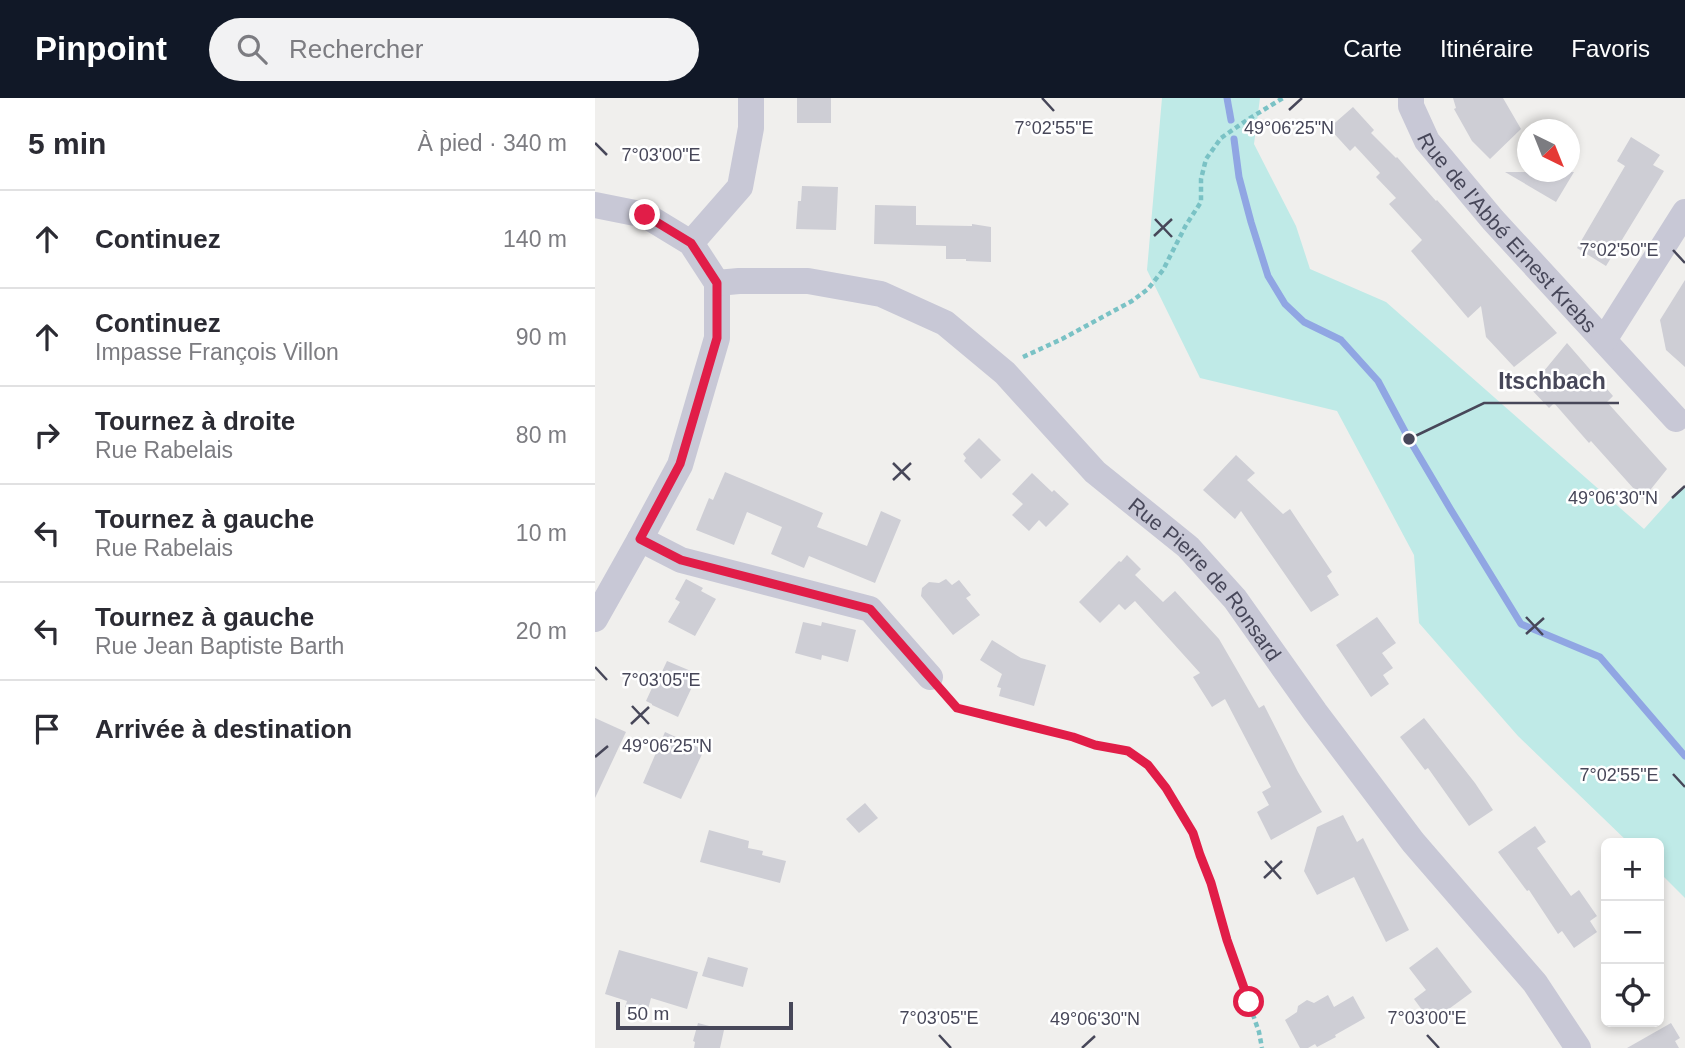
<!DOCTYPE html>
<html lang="fr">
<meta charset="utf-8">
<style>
:root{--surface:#fff;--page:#f2f2f3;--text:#2b2b33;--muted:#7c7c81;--line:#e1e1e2;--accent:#111827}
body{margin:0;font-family:Arial,sans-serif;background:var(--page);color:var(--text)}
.controls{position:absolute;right:21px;bottom:21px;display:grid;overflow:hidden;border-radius:10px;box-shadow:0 4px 10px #0003}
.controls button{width:63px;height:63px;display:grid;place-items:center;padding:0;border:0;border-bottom:2px solid var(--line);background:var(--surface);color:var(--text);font:35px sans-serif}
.compass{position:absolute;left:922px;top:21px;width:63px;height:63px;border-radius:50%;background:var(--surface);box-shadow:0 4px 10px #0003;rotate:137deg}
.scale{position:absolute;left:21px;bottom:18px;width:177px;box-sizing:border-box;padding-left:7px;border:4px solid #474759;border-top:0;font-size:19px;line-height:24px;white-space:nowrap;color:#474759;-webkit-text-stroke:5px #fff;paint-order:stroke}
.stop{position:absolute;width:21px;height:21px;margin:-16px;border:5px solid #e11d48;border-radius:50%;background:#fff}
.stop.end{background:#e11d48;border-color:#fff;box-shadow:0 2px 7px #0008}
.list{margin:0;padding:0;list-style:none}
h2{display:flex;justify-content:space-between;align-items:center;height:91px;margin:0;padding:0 28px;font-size:30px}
h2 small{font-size:23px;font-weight:400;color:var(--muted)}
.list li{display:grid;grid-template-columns:46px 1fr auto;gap:21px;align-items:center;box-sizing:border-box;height:98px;padding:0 28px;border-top:2px solid var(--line)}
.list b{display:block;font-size:26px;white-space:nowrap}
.list p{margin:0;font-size:23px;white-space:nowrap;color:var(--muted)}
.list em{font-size:23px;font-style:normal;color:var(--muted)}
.icon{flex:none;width:38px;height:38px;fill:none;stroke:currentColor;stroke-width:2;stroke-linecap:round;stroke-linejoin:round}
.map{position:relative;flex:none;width:1090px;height:950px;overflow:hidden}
header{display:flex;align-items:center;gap:42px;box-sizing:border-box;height:98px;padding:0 35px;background:var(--accent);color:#fff}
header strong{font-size:33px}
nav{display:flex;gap:38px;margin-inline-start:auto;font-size:24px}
.search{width:490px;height:63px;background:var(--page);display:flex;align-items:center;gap:18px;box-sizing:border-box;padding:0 24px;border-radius:38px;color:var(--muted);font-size:26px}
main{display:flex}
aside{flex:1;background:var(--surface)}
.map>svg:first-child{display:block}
.green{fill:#bfeae7}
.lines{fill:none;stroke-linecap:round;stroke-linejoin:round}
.stream{stroke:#90a6e3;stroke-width:7}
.building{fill:#ceced5}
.path{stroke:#7ac2c5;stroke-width:4.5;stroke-dasharray:5 3.5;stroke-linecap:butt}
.minor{stroke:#c8c8d6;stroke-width:26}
.route{stroke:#e11d48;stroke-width:9}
.ticks{fill:none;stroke:#474759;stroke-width:2.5}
.labels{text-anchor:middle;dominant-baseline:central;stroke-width:5;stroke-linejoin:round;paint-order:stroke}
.street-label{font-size:21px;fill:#474759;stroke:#fff}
.ticks-label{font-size:18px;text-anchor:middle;fill:#474759;stroke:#fff;stroke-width:5;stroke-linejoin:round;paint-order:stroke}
.leader{fill:none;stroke:#474759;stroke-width:2.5}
.callout-dot{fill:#474759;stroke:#fff;stroke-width:2.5}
.callout-label{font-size:23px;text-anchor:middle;font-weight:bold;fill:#474759;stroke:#fff;stroke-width:5;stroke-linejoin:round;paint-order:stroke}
</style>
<header>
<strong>Pinpoint</strong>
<div class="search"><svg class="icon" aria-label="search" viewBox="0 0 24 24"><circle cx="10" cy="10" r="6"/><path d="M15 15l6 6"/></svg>Rechercher</div>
<nav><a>Carte</a><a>Itinéraire</a><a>Favoris</a></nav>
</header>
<main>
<aside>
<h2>5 min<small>À pied · 340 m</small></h2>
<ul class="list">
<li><svg class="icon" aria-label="ahead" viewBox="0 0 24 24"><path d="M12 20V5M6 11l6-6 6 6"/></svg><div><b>Continuez</b></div><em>140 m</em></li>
<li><svg class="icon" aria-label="ahead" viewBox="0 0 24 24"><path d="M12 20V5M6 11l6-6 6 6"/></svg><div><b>Continuez</b><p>Impasse François Villon</p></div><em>90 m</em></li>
<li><svg class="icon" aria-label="right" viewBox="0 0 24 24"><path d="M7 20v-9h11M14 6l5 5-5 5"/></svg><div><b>Tournez à droite</b><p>Rue Rabelais</p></div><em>80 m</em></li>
<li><svg class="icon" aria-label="left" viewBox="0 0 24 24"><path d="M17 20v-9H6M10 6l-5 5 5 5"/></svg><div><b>Tournez à gauche</b><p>Rue Rabelais</p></div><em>10 m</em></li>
<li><svg class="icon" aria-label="left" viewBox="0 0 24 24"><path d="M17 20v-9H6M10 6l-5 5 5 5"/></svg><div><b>Tournez à gauche</b><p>Rue Jean Baptiste Barth</p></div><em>20 m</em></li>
<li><svg class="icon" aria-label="arrive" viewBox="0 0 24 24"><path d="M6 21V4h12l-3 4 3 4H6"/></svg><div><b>Arrivée à destination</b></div></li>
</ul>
</aside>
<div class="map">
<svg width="1090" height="950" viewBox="0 0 1090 950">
<rect width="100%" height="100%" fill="#f0efed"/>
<path class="green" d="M567,0H665L659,46L701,128L715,171L791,204L1049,431L1084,392L1090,390V800L1064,774V745H1034L923,638L824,525L819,457L742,313L605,280L552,172Z"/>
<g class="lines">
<g class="stream">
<path d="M632,0L636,22"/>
<path d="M639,41L644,79L656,124L673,178L690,206L709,224L746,242L783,283L814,341L856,412L926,526L1005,559L1090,658"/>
</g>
</g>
<g class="building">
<rect x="202" y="0" width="34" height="25"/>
<path d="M858,0H908L926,31L895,61L877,43L859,11L861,10Z"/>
<path d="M758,9L779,32L776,35L801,60L802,59L841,103L842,102L962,235L919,269L891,239L886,208L873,220L816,153L827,142L794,106L801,100L781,79L785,75L760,48L755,53L734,30Z"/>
<path d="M1036,39L1065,57L1058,67L1069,73L1011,168L982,150L1030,68L1022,63Z"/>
<path d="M910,74H979L961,104Z"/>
<path d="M207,88L243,89L241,132L201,131L203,103H206Z"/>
<path d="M280,107L321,108V127L377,128V126L396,129V164L371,163V161H351V148L279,146Z"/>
<path d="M1090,182V269L1071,252L1065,222Z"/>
<path d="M972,245L1018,298L1012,304L1072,371L1048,401L996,343L994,345L959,305L954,310L935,290Z"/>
<path d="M384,340L406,362L386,381L369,363L371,360L368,356Z"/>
<path d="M641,357L660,375L652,382L688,416L695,411L737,474L732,478L744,497L716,514L646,413L640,421L608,392Z"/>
<path d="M130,374L228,415L222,429L272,448L286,413L306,422L280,485L214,458L209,470L176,456L187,429L152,414L139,447L101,432L114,400L118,402Z"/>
<path d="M437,375L457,394L459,392L474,406L451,429L444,422L434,433L417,417L428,406L417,396Z"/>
<path d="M532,457L546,471L540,477L568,504L580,493L624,541L664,610L669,607L703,674L727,714L676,742L662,714L674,707L667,694L676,689L630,601L617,609L598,579L605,575L540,503L530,512L524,506L505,525L484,504L524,463L526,464Z"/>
<path d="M91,481L108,490L106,493L121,501L100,538L73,524L85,504L80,501Z"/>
<path d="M351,481L357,487L364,482L376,497L371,500L385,517L358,537L326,498L327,490L334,484L344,485Z"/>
<path d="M782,519L801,545L787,555L798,570L788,577L794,586L776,599L741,547Z"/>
<path d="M208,524L226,528L227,524L261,532L253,564L227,557L226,562L200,555Z"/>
<path d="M397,542L426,560L451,567L439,608L404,598L406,590L402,589L407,576L385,562Z"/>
<path d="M72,563L103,576L83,619L57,607V606L51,603L62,579L64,580Z"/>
<path d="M0,620L31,634L0,700Z"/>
<path d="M829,620L880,685L898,712L874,728L833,670L830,672L805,639Z"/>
<path d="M70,634L109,652L86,701L48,685Z"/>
<path d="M270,705L283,720L264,735L251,721Z"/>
<path d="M748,717L762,744L768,740L814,832L791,844L759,779L722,797L709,773L722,729Z"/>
<path d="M940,728L951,744L942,750L976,798L984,792L1002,818L995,823L1002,834L979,850L967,833L963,836L934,792L932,793L903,754Z"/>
<path d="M114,732L154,743L153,750L168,753L167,757L191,763L185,785L105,764Z"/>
<path d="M842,849L877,894L836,924L819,901L831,892L814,870Z"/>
<path d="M24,852L103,874L92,911L56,900L52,915L30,909L32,903L10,896Z"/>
<path d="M113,859L153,870L148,889L107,878Z"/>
<path d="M733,897L739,909L758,898L770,920L740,937L741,939L722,949L720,946L713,950H705L690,922L702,914L703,908L712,902L719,905Z"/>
<path d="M103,925L129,932L125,950H99L100,944L98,943Z"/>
<path d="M1076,925L1085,940L1080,943L1084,950H1032Z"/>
</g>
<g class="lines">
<g class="path">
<path d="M428,259L467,241L537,203L553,191L568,172L591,127L606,104V81L611,61L626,40L652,22L688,0"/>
<path d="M349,595L362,610L479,639L500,647L533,654L553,667L571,690L598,735L605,757L616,785L632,842L664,934L667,950"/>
</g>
<g class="minor">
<path id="s1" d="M816,0V8L832,43L898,122L1081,321"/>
<path d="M0,107L50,117L96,145L122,185V240L85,367L45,441L0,521"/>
<path d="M96,145L145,89L156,30V0"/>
<path id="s2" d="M122,185L144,183H213L286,196L350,225L410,275L500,374L593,449L640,501L720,614L818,744L940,885L983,950"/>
<path d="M1009,242L1090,114"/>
<path d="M45,441L86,462L275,511L335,579"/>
</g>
</g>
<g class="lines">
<path class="route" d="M50,117L96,145L122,185V240L85,366L45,441L86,462L275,511L362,610L478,639L500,647L533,653L553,667L571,690L598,735L605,757L616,785L632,842L654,904"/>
</g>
<path class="ticks" d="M447,0L459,13M694,12L707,0M0,45L12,57M560,121L577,139M559,138L577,121M1078,152L1090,165M298,365L315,382M298,382L316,365M1077,400L1090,388M931,519L948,537M931,536L949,520M0,569L12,582M37,608L54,626M36,626L54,609M0,659L13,648M1078,676L1090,689M670,763L686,781M669,780L687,763M344,937L356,950M832,937L844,950M487,950L500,938"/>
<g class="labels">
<g class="street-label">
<text stroke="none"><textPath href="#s1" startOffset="168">Rue de l'Abbé Ernest Krebs</textPath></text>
<text stroke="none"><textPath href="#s2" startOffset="602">Rue Pierre de Ronsard</textPath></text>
</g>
</g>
<g class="ticks-label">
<text x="694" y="36">49°06'25"N</text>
<text x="459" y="36">7°02'55"E</text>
<text x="66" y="63">7°03'00"E</text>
<text x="1024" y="158">7°02'50"E</text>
<text x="1018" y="406">49°06'30"N</text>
<text x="66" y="588">7°03'05"E</text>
<text x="72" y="654">49°06'25"N</text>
<text x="1024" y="683">7°02'55"E</text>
<text x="344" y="926">7°03'05"E</text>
<text x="832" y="926">7°03'00"E</text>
<text x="500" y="927">49°06'30"N</text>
</g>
<path class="leader" d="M814 341L889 305H1024"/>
<circle class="callout-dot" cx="814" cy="341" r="7"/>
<g class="callout-label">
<text x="957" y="291">Itschbach</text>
</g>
</svg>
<div class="controls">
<button>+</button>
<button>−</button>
<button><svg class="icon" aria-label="locate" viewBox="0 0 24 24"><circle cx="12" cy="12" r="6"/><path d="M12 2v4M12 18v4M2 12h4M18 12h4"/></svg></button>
</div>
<svg class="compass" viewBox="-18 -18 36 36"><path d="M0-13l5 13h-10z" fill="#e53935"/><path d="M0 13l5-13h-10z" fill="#7c7c81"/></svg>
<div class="scale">50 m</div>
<div class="stop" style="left:654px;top:904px"></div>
<div class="stop end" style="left:50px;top:117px"></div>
</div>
</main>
